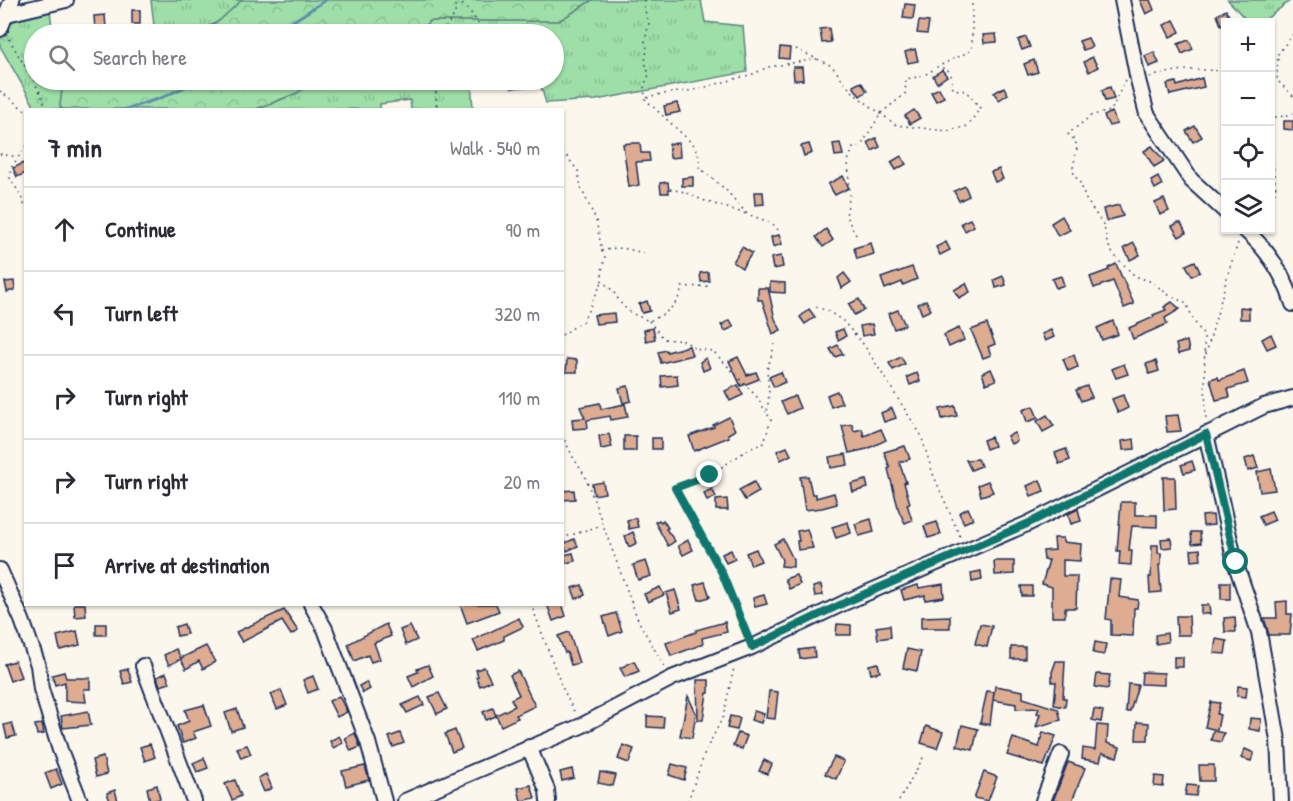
<!DOCTYPE html>
<meta charset="utf-8">
<style>
:root{--surface:#fff;--page:#f7f7f7;--text:#2b2b33;--muted:#7c7c81;--line:#e1e1e2}
body{margin:0;font-family:"Patrick Hand",sans-serif;background:var(--page);color:var(--text)}
.controls{position:absolute;right:18px;top:18px;display:grid;overflow:hidden;border-radius:0px;box-shadow:0 2px 4px #0004}
.controls button{width:54px;height:54px;display:grid;place-items:center;padding:0;border:0;border-bottom:2px solid var(--line);background:var(--surface);color:var(--text);font:30px sans-serif}
.stop{position:absolute;width:18px;height:18px;margin:-14px;border:4px solid #0f766e;border-radius:50%;background:#fff}
.stop.end{background:#0f766e;border-color:#fff;box-shadow:0 2px 6px #0008}
.list{margin:0;padding:0;list-style:none}
h2{display:flex;justify-content:space-between;align-items:center;height:78px;margin:0;padding:0 24px;font-size:26px}
h2 small{font-size:20px;font-weight:400;color:var(--muted)}
.list li{display:grid;grid-template-columns:39px 1fr auto;gap:18px;align-items:center;box-sizing:border-box;height:84px;padding:0 24px;border-top:2px solid var(--line)}
.list b{display:block;font-size:22px;white-space:nowrap}
.list em{font-size:20px;font-style:normal;color:var(--muted)}
.icon{flex:none;width:33px;height:33px;fill:none;stroke:currentColor;stroke-width:2;stroke-linecap:round;stroke-linejoin:round}
.map{position:relative;flex:none;width:1293px;height:801px;overflow:hidden}
.search{position:absolute;background:var(--surface);box-shadow:0 2px 4px #0004;left:24px;top:24px;width:540px;height:66px;display:flex;align-items:center;gap:15px;box-sizing:border-box;padding:0 21px;border-radius:33px;color:var(--muted);font-size:22px}
.panel{position:absolute;background:var(--surface);box-shadow:0 2px 4px #0004;left:24px;top:108px;width:540px;height:498px;border-radius:0px}
.map>svg:first-child{display:block}
.grass{fill:url(#grass-tufts);stroke:#5c8682;stroke-width:1.5}
.forest{fill:url(#forest-crowns);stroke:#5c8682;stroke-width:1.5}
.lines{fill:none;stroke-linecap:round;stroke-linejoin:round}
.stream{stroke:#5b90ae;stroke-width:3}
.building{fill:#deac90;stroke:#1b2f5e;stroke-width:1.5}
.minor-casing{stroke:#1b2f5e;stroke-width:18}
.path{stroke:#1b2f5e;stroke-width:1.5;stroke-dasharray:1.5 4.5;stroke-linecap:butt}
.minor{stroke:#fbf7ec;stroke-width:14}
.route{stroke:#0f766e;stroke-width:8}
</style>
<div class="map">
<svg width="1293" height="801" viewBox="0 0 1293 801">
<defs>
<pattern id="grass-tufts" width="24" height="20" patternUnits="userSpaceOnUse" patternTransform="scale(1.5)"><rect width="24" height="20" fill="#9edea7"/><path d="M3 7l-1-3M5 7V3M7 7l1-3M15 17l-1-3M17 17v-4M19 17l1-3" fill="none" stroke="#88bf92"/></pattern>
<pattern id="forest-crowns" width="20" height="18" patternUnits="userSpaceOnUse" patternTransform="scale(1.5)"><rect width="20" height="18" fill="#9edea7"/><path d="M2 6a3 3 0 1 1 6 0M12 15a3 3 0 1 1 6 0" fill="none" stroke="#88bf92"/></pattern>
</defs>
<rect width="100%" height="100%" fill="#fbf7ec"/>
<filter id="ink" filterUnits="userSpaceOnUse"><feTurbulence type="fractalNoise" baseFrequency=".0167" numOctaves="2"/><feDisplacementMap in="SourceGraphic" scale="12" xChannelSelector="R" yChannelSelector="G"/><feConvolveMatrix kernelMatrix="1 2 1 2 8 2 1 2 1" color-interpolation-filters="sRGB"/></filter>
<g filter="url(#ink)">
<g class="grass">
<path d="M151,0H242L219,21L197,34H155Z"/>
<path d="M592,0H701L705,22L743,26L747,72L596,100L546,103L539,80H554V34H420L429,21H559Z"/>
<path d="M1228,0H1291L1262,22H1248Z"/>
<path d="M50,11L53,34H34V80H66L63,82L60,106L62,109H36L0,46V40L9,20Z"/>
<path d="M316,80H471L473,109H411L410,100L380,104V109L256,110L297,93Z"/>
</g>
<g class="forest">
<path d="M242,0H592L559,21H429L420,34H197L219,21Z"/>
<path d="M66,80H316L297,93L256,109H62L60,106L63,82Z"/>
</g>
<g class="lines">
<g class="stream">
<path d="M273,34L326,0"/>
<path d="M123,110L161,98L200,80"/>
</g>
</g>
<g class="building">
<path d="M1140,0H1150L1154,10L1146,14Z"/>
<path d="M905,4L915,5L913,19L903,18Z"/>
<rect x="132" y="10" width="8" height="14"/>
<path d="M1226,10L1231,20L1221,25L1217,15Z"/>
<path d="M105,15L106,28L95,29L94,16Z"/>
<path d="M1174,20L1180,32L1170,37L1164,25Z"/>
<path d="M919,21L929,22L927,34L917,33Z"/>
<path d="M829,28L831,42L822,43L820,29Z"/>
<path d="M996,34L997,42L984,43L983,35Z"/>
<path d="M1026,37L1030,47L1022,50L1018,40Z"/>
<path d="M1088,38L1092,47L1083,50L1079,41Z"/>
<path d="M1189,40L1193,49L1182,54L1178,44Z"/>
<path d="M780,47L790,48L789,59L779,58Z"/>
<path d="M915,49L918,61L908,63L905,52Z"/>
<path d="M1154,52L1159,63L1149,67L1145,56Z"/>
<path d="M1092,57L1098,67L1089,72L1084,62Z"/>
<path d="M1034,60L1038,72L1028,75L1024,64Z"/>
<path d="M793,67H802L803,80H794Z"/>
<path d="M942,70L947,76L937,83L933,76Z"/>
<path d="M1202,78L1204,87L1170,95L1167,84L1176,82L1177,86Z"/>
<path d="M512,80H538V85L512,88Z"/>
<path d="M861,82L867,91L860,96L853,86Z"/>
<path d="M1004,87L1008,94L999,100L994,93Z"/>
<path d="M1110,87L1114,99L1105,101L1102,90Z"/>
<path d="M939,88L944,97L936,101L931,92Z"/>
<path d="M677,103L680,112L666,115L664,106Z"/>
<path d="M914,110L920,118L910,124L905,116Z"/>
<path d="M1112,112L1117,124L1109,126L1104,116Z"/>
<path d="M1284,121H1293V130L1284,129Z"/>
<path d="M1195,126L1202,137L1193,142L1186,131Z"/>
<path d="M876,138L880,147L872,151L868,142Z"/>
<path d="M631,143H640L641,153H649L650,161L636,162L639,185L629,187L623,144Z"/>
<path d="M679,143L680,157L670,158L669,144Z"/>
<path d="M840,143L843,155L835,156L833,144Z"/>
<path d="M809,144L812,153L804,156L801,146Z"/>
<path d="M1152,146L1164,161L1154,167L1144,151Z"/>
<path d="M901,156L906,164L896,170L891,162Z"/>
<path d="M26,162V173L17,177L13,168Z"/>
<path d="M999,169L1003,179L995,182L991,172Z"/>
<path d="M843,176L849,188L835,195L828,184Z"/>
<path d="M693,177V186H682V178Z"/>
<path d="M1158,177L1162,185L1155,189L1151,181Z"/>
<path d="M668,182L669,193H661L660,183Z"/>
<path d="M965,186L969,196L959,201L954,191Z"/>
<path d="M754,192H763L764,204L755,205Z"/>
<path d="M1164,199L1169,211L1160,215L1155,203Z"/>
<path d="M1119,205L1123,216L1106,221L1103,209Z"/>
<path d="M1062,216L1070,230L1058,236L1051,223Z"/>
<path d="M970,219L974,226L965,231L961,223Z"/>
<path d="M1178,223H1181L1186,233L1179,237L1172,226Z"/>
<path d="M826,229L833,240L823,247L816,237Z"/>
<path d="M779,235L782,244L773,247L771,237Z"/>
<path d="M946,242L950,250L940,255L936,247Z"/>
<path d="M871,243L874,254L857,259L854,248Z"/>
<path d="M1134,243L1140,255L1130,260L1124,248Z"/>
<path d="M742,247L752,253L742,268L733,262Z"/>
<path d="M781,256L783,267L773,269L771,258Z"/>
<path d="M1195,261L1200,272L1192,276L1186,265Z"/>
<path d="M1116,264L1134,304L1124,308L1113,281L1094,288L1090,277L1109,270L1108,268Z"/>
<path d="M912,267L917,279L903,285L902,282L885,289L881,278Z"/>
<path d="M708,272L709,281L701,282L700,273Z"/>
<path d="M844,273L851,282L842,288L838,278Z"/>
<path d="M1003,276L1006,285L996,288L994,280Z"/>
<path d="M1061,276L1064,285L1056,288L1052,279Z"/>
<path d="M14,281L15,290L7,292L5,282Z"/>
<path d="M770,282L785,283V293L770,292Z"/>
<path d="M966,283L970,292L959,298L954,290Z"/>
<path d="M758,288H768L775,319L781,330L773,334L762,300H758Z"/>
<path d="M859,299L864,310L854,315L849,304Z"/>
<path d="M926,300L931,310L922,314L918,304Z"/>
<path d="M647,301L650,311L642,313L639,304Z"/>
<path d="M1172,302L1180,309L1165,318L1167,324L1133,339L1129,328L1154,317L1153,315L1166,310L1164,307Z"/>
<path d="M1240,307L1249,308V319H1240Z"/>
<path d="M809,309L815,317L805,324L800,317Z"/>
<path d="M898,310L905,325L894,329L888,314Z"/>
<path d="M614,313L615,322L596,324L594,315Z"/>
<path d="M730,320L734,327L725,331L721,325Z"/>
<path d="M1113,321L1118,334L1102,340L1097,328Z"/>
<path d="M872,324L874,334L862,336L860,326Z"/>
<path d="M987,324L995,344L988,347L991,355L983,358L971,330Z"/>
<path d="M653,328L655,339L646,341L644,330Z"/>
<path d="M959,328L964,340L949,347L944,335Z"/>
<path d="M843,329L846,336L838,340L835,332Z"/>
<path d="M1051,330L1054,337L1045,341L1042,334Z"/>
<path d="M1271,334L1276,345L1267,349L1262,339Z"/>
<path d="M1187,341L1189,351L1178,354L1176,344Z"/>
<path d="M838,345L843,354L835,357L830,349Z"/>
<path d="M689,346L692,355L661,363L658,352L666,350L667,352Z"/>
<path d="M1074,355L1078,367L1068,371L1063,359Z"/>
<path d="M738,357L747,375L756,372L759,379L741,386L729,361Z"/>
<path d="M901,357L905,364L893,370L889,363Z"/>
<path d="M706,358L710,368L703,371L700,362Z"/>
<path d="M567,359L577,360V372H566Z"/>
<path d="M1156,361L1159,371L1149,374L1146,364Z"/>
<path d="M1124,364L1128,374L1116,378L1112,369Z"/>
<path d="M991,369L996,380L986,384L982,373Z"/>
<path d="M1244,371L1248,383L1228,389L1230,397L1216,400L1210,379L1218,377L1219,380Z"/>
<path d="M781,372L785,382L774,387L769,377Z"/>
<path d="M917,373L920,381L910,385L907,377Z"/>
<path d="M677,375L678,385L662,387L661,376Z"/>
<path d="M738,385L743,395L730,401L725,391Z"/>
<path d="M628,386L631,401L623,403L619,388Z"/>
<path d="M1087,386L1092,397L1081,401L1076,390Z"/>
<path d="M837,391L842,403L831,407L827,395Z"/>
<path d="M1123,395L1128,408L1118,413L1112,399Z"/>
<path d="M795,396L800,408L787,414L781,402Z"/>
<path d="M600,403L601,409L625,404L628,417L611,420L610,416L587,420L588,428L573,429L572,419L585,418L580,407Z"/>
<path d="M955,406L957,416L942,419L940,409Z"/>
<path d="M1033,406L1038,418L1027,422L1023,410Z"/>
<path d="M892,408L896,418L884,422L881,413Z"/>
<path d="M1047,415L1054,426L1043,432L1037,421Z"/>
<path d="M1178,415L1181,431L1167,432L1165,416Z"/>
<path d="M729,417L735,430L728,434L729,437L694,451L689,436L714,427L713,425Z"/>
<path d="M852,424L854,431L862,429L864,436L881,429L886,440L867,449L849,453L842,426Z"/>
<path d="M1015,433L1017,441L1011,444L1007,436Z"/>
<path d="M609,434L612,447L601,449L599,436Z"/>
<rect x="624" y="436" width="12" height="15"/>
<path d="M991,437L994,446L986,449L983,440Z"/>
<rect x="652" y="438" width="9" height="11"/>
<path d="M1134,439L1135,449L1123,450L1122,441Z"/>
<path d="M905,446L910,459L899,462L906,482L904,483L910,503L907,504L912,520L905,523L899,511L888,469L890,468L884,452Z"/>
<path d="M787,447L791,455L781,460L777,451Z"/>
<path d="M1066,449L1070,460L1059,464L1055,453Z"/>
<path d="M846,454L848,465L831,468L829,457Z"/>
<path d="M1254,456L1258,468L1248,471L1245,459Z"/>
<path d="M978,459L981,466L971,470L966,460Z"/>
<path d="M1192,461L1195,470L1184,473L1181,465Z"/>
<path d="M1271,469L1275,490L1260,492L1257,472Z"/>
<path d="M808,476L812,494H816V498L834,493L837,504L822,508L805,510L800,477Z"/>
<path d="M1163,477H1175L1176,509L1164,510Z"/>
<path d="M866,480L868,488L853,492L851,484Z"/>
<path d="M1040,480L1044,491L1031,496L1027,486Z"/>
<path d="M988,481L993,492L981,496L978,485Z"/>
<path d="M603,482L605,493L594,495L592,484Z"/>
<path d="M754,482L759,492L745,500L739,490Z"/>
<path d="M712,489L716,497L707,501L704,493Z"/>
<path d="M574,490L575,499L562,500V491Z"/>
<path d="M727,499L728,510H716V500Z"/>
<path d="M1121,502H1135V515H1157V527L1132,526L1129,550H1132L1131,565L1119,564L1120,551H1117Z"/>
<path d="M968,508L973,519L964,523L959,513Z"/>
<path d="M1078,509L1081,521L1071,524L1068,514Z"/>
<path d="M1271,511L1275,520L1263,525L1259,516Z"/>
<path d="M1213,515L1214,525L1203,526L1202,516Z"/>
<path d="M636,518L638,527L629,529L627,520Z"/>
<path d="M871,519L874,532L859,536L855,524Z"/>
<path d="M659,520L661,522L663,520L668,528L666,529L675,541L668,546L655,522Z"/>
<path d="M848,522L851,533L836,538L832,527Z"/>
<path d="M937,522L941,534L928,538L924,526Z"/>
<path d="M807,529L813,548L798,550L797,541H799L797,531Z"/>
<path d="M633,532L637,543L629,547L625,536Z"/>
<path d="M1191,532H1200L1201,543L1192,544Z"/>
<path d="M1054,538H1063V542L1081,544L1080,561L1063,560V576H1077L1076,608H1065V617H1052V587L1042,584L1049,560H1044L1043,551L1055,550Z"/>
<path d="M1171,538L1172,547L1162,548L1161,539Z"/>
<path d="M574,539L578,546L567,551L563,544Z"/>
<path d="M783,539L793,559V567L781,566L782,560L774,544Z"/>
<path d="M688,540L693,550L683,555L678,546Z"/>
<path d="M1152,545H1158V553H1161V565H1159L1161,592L1150,593L1149,577H1151Z"/>
<path d="M756,549L761,561L751,565L746,553Z"/>
<path d="M1200,549L1201,560L1192,561L1191,550Z"/>
<path d="M731,550L735,559L726,563L722,554Z"/>
<path d="M573,553L575,561L566,563L564,555Z"/>
<path d="M646,561L651,576L638,580L633,565Z"/>
<path d="M994,561H1014V574L995,575Z"/>
<path d="M981,571L982,580L972,582L971,573Z"/>
<path d="M796,575L800,584L789,589L785,579Z"/>
<path d="M1110,579L1121,580L1119,597L1138,600L1137,608H1134L1133,636L1111,635V620L1106,619Z"/>
<path d="M705,582L710,597L699,600L694,585Z"/>
<rect x="1221" y="582" width="9" height="17"/>
<path d="M943,584L944,597L925,600V595L904,600L901,590L918,585L919,588Z"/>
<path d="M582,585L585,595L576,599L572,588Z"/>
<path d="M821,585L823,595L815,596L813,587Z"/>
<path d="M1021,586H1032V596H1022Z"/>
<path d="M660,587L664,595L648,602L644,594Z"/>
<path d="M675,590L681,609L672,612L666,593Z"/>
<path d="M764,595L767,604L755,607L753,598Z"/>
<path d="M1287,601V614H1292L1290,635H1269L1264,618H1277L1276,602Z"/>
<path d="M74,604H85L86,616L75,617Z"/>
<path d="M460,604H496L499,611L467,623Z"/>
<path d="M547,604H562L566,616L553,621Z"/>
<path d="M1201,605H1209L1210,614H1201Z"/>
<path d="M284,610L298,631L291,635L282,621L242,642L236,632Z"/>
<path d="M616,613L622,631L609,636L603,617Z"/>
<path d="M950,616V628H921V617Z"/>
<path d="M1176,616H1189L1190,635H1177Z"/>
<path d="M1235,617L1236,632H1225L1224,618Z"/>
<path d="M519,618L523,627L504,636V640L478,651L473,640Z"/>
<path d="M725,622L727,632L702,638L703,644L671,656L666,643L696,632V630Z"/>
<rect x="96" y="624" width="10" height="11"/>
<path d="M184,624L187,634L177,636L175,627Z"/>
<path d="M386,624L391,636L374,643L380,659L371,662L368,655L354,661L348,644Z"/>
<path d="M837,624L851,625V635H836Z"/>
<path d="M980,624L992,626L987,647L975,644Z"/>
<path d="M890,625L891,637L878,639L876,627Z"/>
<path d="M410,626L417,640L406,645L400,630Z"/>
<path d="M77,631L80,645L60,650L57,636Z"/>
<path d="M569,632L579,663L571,665L567,652L565,653L558,636Z"/>
<path d="M1167,633L1168,642L1156,644L1155,635Z"/>
<path d="M1216,639L1227,641L1225,654L1214,653Z"/>
<path d="M1095,642L1106,644L1104,655L1093,653Z"/>
<path d="M206,646L215,662L203,669L199,661L186,669L181,659L169,665L164,655L176,649L181,658Z"/>
<rect x="1011" y="647" width="14" height="12"/>
<path d="M814,648L815,657L800,659L799,650Z"/>
<path d="M907,649L921,652L917,671L903,668Z"/>
<rect x="1174" y="657" width="9" height="10"/>
<path d="M15,661L21,677L10,681L4,664Z"/>
<path d="M634,661L639,671L625,677L620,668Z"/>
<path d="M1056,661H1065L1063,698H1066L1065,707L1054,705L1056,682H1052V672Z"/>
<path d="M878,663L880,672L871,674L869,665Z"/>
<path d="M428,665L433,676L413,687L408,676L418,672L417,669Z"/>
<path d="M484,667L491,681L480,686L476,677L478,676L476,670Z"/>
<path d="M128,669L132,682L124,684L120,671Z"/>
<path d="M518,671L535,706L516,715L518,718L501,726L496,715L515,706L511,699L519,695L510,675Z"/>
<path d="M64,672L66,678H90V689H84L86,702L65,701V682L55,685L52,675Z"/>
<path d="M1142,672L1164,673V685L1141,684Z"/>
<path d="M166,673L170,683L160,686L157,677Z"/>
<path d="M1097,674L1110,675L1108,689L1095,687Z"/>
<path d="M313,676L318,689L308,693L303,680Z"/>
<path d="M697,680H709V693H707L703,720H698Z"/>
<path d="M366,682L370,689L363,693L359,686Z"/>
<path d="M1128,684L1138,685L1130,712H1126Z"/>
<path d="M995,686L1023,691V698L1058,709L1061,720L1036,727L1040,714L1037,713L1039,708L1016,709V704L993,700L990,725L980,723L987,691L994,692L993,700Z"/>
<path d="M1238,686L1247,687L1246,697L1237,696Z"/>
<path d="M281,690L287,705L277,709L271,694Z"/>
<path d="M769,691L778,692L775,719L766,718Z"/>
<path d="M439,693L447,709L437,714L429,697Z"/>
<path d="M339,696L347,712L337,717L329,701Z"/>
<path d="M688,696L696,713L692,738L680,736Z"/>
<path d="M420,697L424,705L407,713L402,705Z"/>
<path d="M1211,702L1220,703L1217,714L1220,715L1217,730L1205,727Z"/>
<path d="M204,705L211,726L193,732L196,738L183,743L177,726L189,721L185,710Z"/>
<path d="M493,708L496,716L486,720L483,712Z"/>
<path d="M237,709L243,727L231,731L225,713Z"/>
<path d="M1094,709L1103,711L1101,722L1092,720Z"/>
<path d="M88,711L91,725L63,728L61,716Z"/>
<path d="M754,711L764,714L761,723L751,720Z"/>
<path d="M647,716L664,717L663,728L647,727Z"/>
<path d="M730,716L740,718L737,730L727,728Z"/>
<path d="M1250,718L1261,719L1260,731L1249,729Z"/>
<path d="M1137,722L1149,723L1148,740H1136Z"/>
<path d="M12,723L16,736L7,738L4,725Z"/>
<path d="M42,724L44,734L37,735L35,725Z"/>
<path d="M962,725L978,729L973,750L957,746Z"/>
<path d="M1097,725L1108,726L1107,743L1120,747L1117,757L1102,753L1100,762L1082,759L1083,748L1095,750Z"/>
<path d="M926,726L943,732L937,748L921,743Z"/>
<path d="M455,730L462,748L452,752L445,734Z"/>
<path d="M1213,731L1224,733L1221,742L1211,740Z"/>
<path d="M1043,732L1056,736L1044,766L1007,755L1013,738L1039,747Z"/>
<path d="M355,733L360,747L351,751L345,738Z"/>
<path d="M400,733L404,743L393,747L389,737Z"/>
<path d="M738,733L747,736L742,749L733,746Z"/>
<path d="M339,736L343,743L333,748L330,741Z"/>
<path d="M150,744L155,757L145,761L140,747Z"/>
<path d="M247,745L251,754L241,758L237,748Z"/>
<path d="M623,745L634,749L629,763L618,759Z"/>
<path d="M1245,749L1254,753L1251,761L1241,758Z"/>
<path d="M103,757L107,774L96,777L92,760Z"/>
<path d="M834,757L844,761L836,779L825,774Z"/>
<path d="M204,758L208,768L197,772L193,763Z"/>
<path d="M764,760L772,764L768,774L759,771Z"/>
<path d="M1068,762L1085,768L1072,801H1053Z"/>
<path d="M672,764L687,768L684,780L669,775Z"/>
<path d="M1199,765H1214V781H1200Z"/>
<path d="M365,766L369,780L346,786L342,771Z"/>
<path d="M56,769L62,784L51,789L45,773Z"/>
<path d="M572,769L574,778L562,781L560,772Z"/>
<path d="M600,772L616,775L613,786L598,783Z"/>
<path d="M984,772L997,777L988,801L974,798Z"/>
<path d="M266,774L272,788L264,792L258,778Z"/>
<path d="M1155,776L1164,777L1163,787L1154,786Z"/>
<path d="M235,780L241,796L232,800L225,784Z"/>
<path d="M157,785L160,799L150,801L147,788Z"/>
<path d="M531,785L535,798L521,801L518,788Z"/>
<path d="M1187,785L1198,786L1196,796L1185,795Z"/>
<path d="M115,790L118,801H110L107,793Z"/>
</g>
<g class="lines">
<defs>
<g id="minor">
<path d="M1122,0L1138,80L1147,114L1191,180L1226,212"/>
<path d="M7,14L66,0"/>
<path d="M0,29L12,0"/>
<path d="M1245,230C1268,250 1284,274 1293,304"/>
<path d="M1206,434L1235,562L1259,632L1278,740L1281,801"/>
<path d="M0,570L22,620L38,665L41,689L60,750L80,801"/>
<path d="M311,604L325,629L368,742L384,801"/>
<path d="M143,666L194,801"/>
<path d="M529,747L547,790L548,801"/>
<path d="M405,801L581,726L672,678L752,647L846,602L1027,524L1264,406L1293,398"/>
<path d="M1043,801L1061,754"/>
</g>
</defs>
<use href="#minor" class="minor-casing"/>
<g class="path">
<path d="M458,0L471,13L485,34"/>
<path d="M644,0V8L649,23L645,41L647,49L645,62L649,75L644,86L645,99L696,147L699,157L700,168L726,190L747,214L772,223L779,231"/>
<path d="M446,34V27L455,14V0"/>
<path d="M1293,34L1278,54L1277,80L1293,96"/>
<path d="M9,39L41,94L47,110"/>
<path d="M796,49L832,66L848,87L857,96L896,125L947,131L968,126L980,108L966,91L953,89L951,75L947,69L937,67L972,50V0"/>
<path d="M1150,77C1178,69 1197,68 1226,72"/>
<path d="M435,80L437,110"/>
<path d="M1125,80L1111,111L1092,115L1068,134L1075,140L1077,148L1073,168L1074,175L1081,184L1085,198L1104,226L1107,243L1113,254L1135,276L1152,282L1170,296L1186,303L1194,321L1204,336L1206,421"/>
<path d="M0,91L26,111"/>
<path d="M647,98L655,95L695,90L753,74L768,67L817,59"/>
<path d="M26,146L11,168L10,179L19,192L26,209"/>
<path d="M562,153L565,154L578,171L581,188L596,220L602,251C619,245 631,250 647,254"/>
<path d="M0,154L17,157"/>
<path d="M670,189L685,192L702,200L746,214"/>
<path d="M1270,197L1276,191L1272,153V120L1275,117L1285,116L1293,113"/>
<path d="M856,235L846,216L850,193L848,161L853,148L861,146L881,113L905,94L906,79L923,76L936,68"/>
<path d="M602,251L605,256L602,271V281L613,291L622,305L631,313L649,321C666,314 678,306 682,287L708,286"/>
<path d="M816,307L828,311L843,321L864,345L921,435L933,474L961,539"/>
<path d="M649,321L664,339L685,341L695,349L713,351L757,397L766,412"/>
<path d="M562,335L583,321L602,282"/>
<path d="M1206,354L1230,267L1239,240"/>
<path d="M562,435L573,457L585,476L638,620L665,668"/>
<path d="M562,538L602,525"/>
<path d="M531,604L562,687L576,715"/>
<path d="M747,636L721,573L675,488L710,475L749,449L764,443L771,420L767,413L769,394L767,370L776,340"/>
<path d="M688,801L706,750L723,717L734,668"/>
<path d="M899,801L924,756"/>
</g>
<use href="#minor" class="minor"/>
</g>
</g>
<g class="lines" filter="url(#ink)">
<path class="route" d="M710,475L675,488L722,573L752,647L846,602L1027,524L1206,434L1236,562"/>
</g>
</svg>
<div class="controls">
<button>+</button>
<button>−</button>
<button><svg class="icon" aria-label="locate" viewBox="0 0 24 24"><circle cx="12" cy="12" r="6"/><path d="M12 2v4M12 18v4M2 12h4M18 12h4"/></svg></button>
<button><svg class="icon" aria-label="layers" viewBox="0 0 24 24"><path d="M12 4l9 5-9 5-9-5zM3 14l9 5 9-5"/></svg></button>
</div>
<div class="stop" style="left:1236px;top:562px"></div>
<div class="stop end" style="left:710px;top:475px"></div>
<div class="search"><svg class="icon" aria-label="search" viewBox="0 0 24 24"><circle cx="10" cy="10" r="6"/><path d="M15 15l6 6"/></svg>Search here</div>
<section class="panel">
<h2>7 min<small>Walk · 540 m</small></h2>
<ul class="list">
<li><svg class="icon" aria-label="ahead" viewBox="0 0 24 24"><path d="M12 20V5M6 11l6-6 6 6"/></svg><div><b>Continue</b></div><em>90 m</em></li>
<li><svg class="icon" aria-label="left" viewBox="0 0 24 24"><path d="M17 20v-9H6M10 6l-5 5 5 5"/></svg><div><b>Turn left</b></div><em>320 m</em></li>
<li><svg class="icon" aria-label="right" viewBox="0 0 24 24"><path d="M7 20v-9h11M14 6l5 5-5 5"/></svg><div><b>Turn right</b></div><em>110 m</em></li>
<li><svg class="icon" aria-label="right" viewBox="0 0 24 24"><path d="M7 20v-9h11M14 6l5 5-5 5"/></svg><div><b>Turn right</b></div><em>20 m</em></li>
<li><svg class="icon" aria-label="arrive" viewBox="0 0 24 24"><path d="M6 21V4h12l-3 4 3 4H6"/></svg><div><b>Arrive at destination</b></div></li>
</ul>
</section>
</div>
